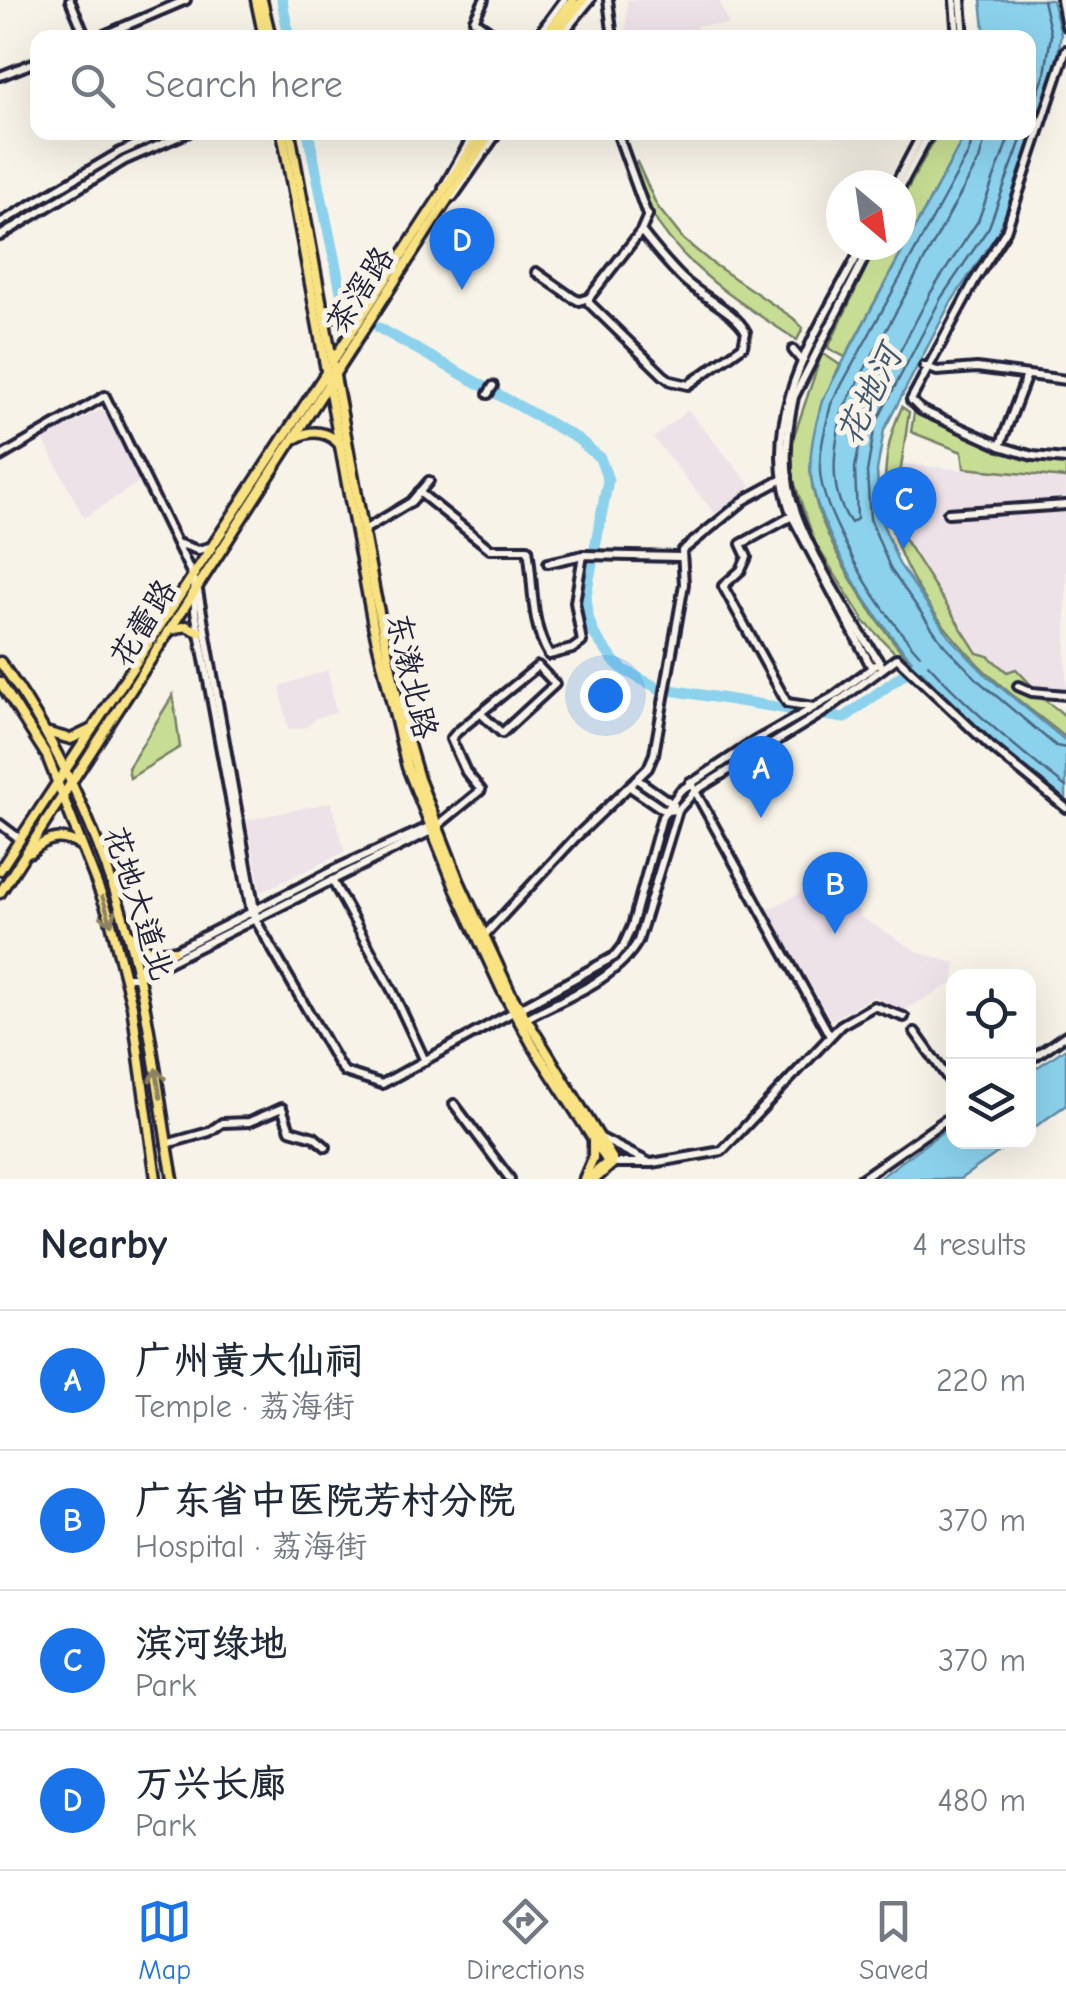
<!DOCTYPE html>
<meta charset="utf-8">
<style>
:root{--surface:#fff;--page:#f2f2f3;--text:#1f2937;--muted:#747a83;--line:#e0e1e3;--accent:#1a73e8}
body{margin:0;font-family:"Comic Neue","LXGW WenKai TC",sans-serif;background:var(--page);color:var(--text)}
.controls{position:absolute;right:30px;bottom:30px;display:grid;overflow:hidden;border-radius:20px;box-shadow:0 10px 40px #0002}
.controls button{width:90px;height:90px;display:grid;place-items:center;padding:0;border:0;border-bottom:2px solid var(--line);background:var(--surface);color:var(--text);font:50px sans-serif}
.compass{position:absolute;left:826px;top:170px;width:90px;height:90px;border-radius:50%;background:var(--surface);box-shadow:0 10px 40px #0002;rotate:151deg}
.you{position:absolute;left:605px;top:695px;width:35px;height:35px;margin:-25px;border:8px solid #fff;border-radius:50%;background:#1a73e8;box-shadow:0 0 0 15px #1a73e833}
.badge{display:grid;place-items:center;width:65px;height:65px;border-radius:50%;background:var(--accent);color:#fff;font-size:32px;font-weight:700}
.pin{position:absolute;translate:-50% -82px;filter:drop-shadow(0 2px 5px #0008)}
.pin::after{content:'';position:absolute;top:52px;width:35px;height:30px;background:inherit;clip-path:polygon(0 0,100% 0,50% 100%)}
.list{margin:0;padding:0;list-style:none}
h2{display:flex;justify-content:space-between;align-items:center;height:130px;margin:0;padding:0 40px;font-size:42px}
h2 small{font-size:32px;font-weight:400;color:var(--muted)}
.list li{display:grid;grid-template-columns:65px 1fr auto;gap:30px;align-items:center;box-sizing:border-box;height:140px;padding:0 40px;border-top:2px solid var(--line)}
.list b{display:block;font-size:38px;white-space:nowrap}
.list p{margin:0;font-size:32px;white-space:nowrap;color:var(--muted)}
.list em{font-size:32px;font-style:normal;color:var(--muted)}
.icon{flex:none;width:55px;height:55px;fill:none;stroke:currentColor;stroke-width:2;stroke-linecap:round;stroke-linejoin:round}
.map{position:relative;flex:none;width:1066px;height:1179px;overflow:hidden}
.search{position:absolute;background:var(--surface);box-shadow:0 10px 40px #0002;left:30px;right:30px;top:30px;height:110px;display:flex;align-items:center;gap:25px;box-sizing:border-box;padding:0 35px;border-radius:20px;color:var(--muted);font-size:38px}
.sheet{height:690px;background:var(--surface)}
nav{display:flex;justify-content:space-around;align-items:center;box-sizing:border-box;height:140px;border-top:2px solid var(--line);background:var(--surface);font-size:28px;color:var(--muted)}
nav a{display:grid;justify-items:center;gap:5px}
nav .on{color:var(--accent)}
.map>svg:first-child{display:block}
.built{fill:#eee2e9}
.green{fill:#c7dd93;stroke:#748067;stroke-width:2.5}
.water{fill:#8cd2ed;stroke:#628ca6;stroke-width:2.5}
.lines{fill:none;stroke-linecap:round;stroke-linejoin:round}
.shore{stroke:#4c6882;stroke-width:2.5}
.river{stroke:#8cd2ed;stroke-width:11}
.minor-casing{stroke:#22223b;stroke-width:14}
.major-casing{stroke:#22223b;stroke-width:15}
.minor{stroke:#f7f3e8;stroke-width:6}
.major{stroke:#f8e281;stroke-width:8}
.oneway{stroke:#8d825e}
.labels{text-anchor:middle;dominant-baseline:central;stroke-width:10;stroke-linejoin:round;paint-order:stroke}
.street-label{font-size:32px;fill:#22223b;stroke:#f7f3e8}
.water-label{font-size:35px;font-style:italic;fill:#425770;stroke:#f7f3e8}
</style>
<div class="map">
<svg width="1066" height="1179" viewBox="0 0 1066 1179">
<rect width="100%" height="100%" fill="#f7f3e8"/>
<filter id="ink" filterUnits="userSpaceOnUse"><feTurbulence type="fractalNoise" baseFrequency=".01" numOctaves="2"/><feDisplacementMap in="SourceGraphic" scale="20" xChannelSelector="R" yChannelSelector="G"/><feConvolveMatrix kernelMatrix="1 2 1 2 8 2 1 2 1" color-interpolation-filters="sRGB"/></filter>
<g filter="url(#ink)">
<g class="built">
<path d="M627,0H719L729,25H696L700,37H626Z"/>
<path d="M102,409L141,481L84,518L43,439Z"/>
<path d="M688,410L751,486L715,514L653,438Z"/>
<path d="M900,464L1066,479V694L1034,688L1016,669L1007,673L988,656L977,653L903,537L895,511Z"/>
<path d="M328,670L336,713L316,718L307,727L288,730L280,686Z"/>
<path d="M331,802L345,852L261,892L247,820Z"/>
<path d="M837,874L861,917L918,952L956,963L953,983L902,1011L874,996L831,1020L767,910Z"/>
</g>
<g class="green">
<path d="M938,133H966L845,357L828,348L877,245H901V201Z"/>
<path d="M637,162L657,206L684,240L712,263L793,318L803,328L797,340C742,305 682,267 649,209C641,196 635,180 629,166Z"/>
<path d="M822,353L840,365C825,394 808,442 811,476C816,534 874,622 913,664L910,668L864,621L815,543L793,479L791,445Z"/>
<path d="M902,407L909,412L895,510L903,537L977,653L988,656L1007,672L1016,669L1034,688H1023C1039,696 1053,704 1066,717V738C1037,714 1004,691 977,663C909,593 857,504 902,407Z"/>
<path d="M915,407L935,420L939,418C981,438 1019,458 1066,462V478L964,468L962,452L911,432Z"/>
<path d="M173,695L180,747L130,778L128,768Z"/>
</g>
<g class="water">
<path d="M981,0H1052L1061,34L1055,77L999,231L950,304L884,430L877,471L880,517L899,564L951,639L987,676L1066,741V800C975,729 887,653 836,548C825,525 814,501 811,476C808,451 816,424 822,401L966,133L1028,132V38L985,37Z"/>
<path d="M1066,1048V1105L1029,1131V1073Z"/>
<path d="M953,1124L954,1142H1013L960,1179H878Z"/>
</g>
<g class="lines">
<g class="shore">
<path d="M1028,120L1045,74L1051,35L1043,0"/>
<path d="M975,132L968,154L831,404C826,426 819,450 820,472C822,497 835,522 846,545C894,646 979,719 1066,787"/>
<path d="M987,132L979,160L843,409C834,447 827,490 851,523L857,519L855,468L864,420L931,292L978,221L1011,132"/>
<path d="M1024,132L989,227L941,298L875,425L867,472L870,519L891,570L944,645L981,683L1056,746L1066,748"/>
</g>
<g class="river">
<path d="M282,0L289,38"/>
<path d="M308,132L343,301L349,311"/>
<path d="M379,328L578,439L600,458L608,480L586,595L588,617L594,634L614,661L624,670L658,688L844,718L927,657"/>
</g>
<defs>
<g id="minor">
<path d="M70,0L86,38"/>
<path d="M484,0L474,20L499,38"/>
<path d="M608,0L613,38"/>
<path d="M954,0L957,38"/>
<path d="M961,0L964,38"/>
<path d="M1061,0L1066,26"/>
<path d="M97,38L186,0"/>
<path d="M536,38L564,0"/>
<path d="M559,38L590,0"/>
<path d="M1066,50L1006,231L975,280L911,400L921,410L1003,447L1033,456L1066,459"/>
<path d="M0,76L38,61"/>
<path d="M617,132L647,215"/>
<path d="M895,185L923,132"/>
<path d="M901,186L930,132"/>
<path d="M443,188L475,132"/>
<path d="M453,197L498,132"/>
<path d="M0,223L120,152L164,132"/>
<path d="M641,231L589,298V303L663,375L671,381L688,385L743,346L746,332C735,311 702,297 684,280C668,265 655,248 641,231L648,215"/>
<path d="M0,236L125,160L189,132"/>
<path d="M863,245C818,331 755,416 792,516L872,668"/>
<path d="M871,245L794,397C787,429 783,464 791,496C802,543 854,625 882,666"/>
<path d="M536,272L573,298L579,301L589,298"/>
<path d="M793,350L802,361"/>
<path d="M924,366L937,371L977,368L1066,380"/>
<path d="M488,394L493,386"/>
<path d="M1000,446L1027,375"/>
<path d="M0,457L105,396L197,585L256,916"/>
<path d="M419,492L490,549H528C534,585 530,623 549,655L572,649L582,642L575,602L583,555"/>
<path d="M948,513L1066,505"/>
<path d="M792,516L741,544L747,557L741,570L723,586L787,703L814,707"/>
<path d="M364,530L411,502L429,481"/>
<path d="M180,544L198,550L210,547"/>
<path d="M548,563L583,555L680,557"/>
<path d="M194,577L195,611L251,912L339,1065L345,1072L382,1084L615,956L623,946L632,926L662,817L680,791L755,741L834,696L880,662"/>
<path d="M1018,686L1032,692L1066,695"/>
<path d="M638,780L674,805"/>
<path d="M690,782L830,1036"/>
<path d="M630,787L665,811L678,810"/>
<path d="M0,824L20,839"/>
<path d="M332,880L393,992L425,1061"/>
<path d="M483,937L575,838L648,768L654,754L684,584L682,551L746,499L788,476"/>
<path d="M135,971L338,868L433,825"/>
<path d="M126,977H139L431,831L481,790L466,772L451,739L457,732L538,666L555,684L502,733L480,713"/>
<path d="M523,1020C561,999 616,981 638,941L678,810L695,791L827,710L897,658L990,746L1066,808"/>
<path d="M915,1032L954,1087"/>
<path d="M1028,1061L1066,1035"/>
<path d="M454,1104L510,1179"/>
<path d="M599,1137L650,1163"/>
<path d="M166,1144L209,1132L222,1123L249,1122L282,1108L290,1130L314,1137L326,1147"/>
<path d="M609,1163H652L722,1151L841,1025L874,1006L904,1017"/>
<path d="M861,1179L954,1114"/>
</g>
<g id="major">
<path d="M256,0L264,38"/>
<path d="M262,0L271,38"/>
<path d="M544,38L573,0"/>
<path d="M552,38L583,0"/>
<path d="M282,132L373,625L407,767L456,890L502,990L533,1046L608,1162L587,1179"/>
<path d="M290,132L375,593L402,721L419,779L459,881L511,994L612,1158V1164L595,1179"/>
<path d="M322,306C335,318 345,322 361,314"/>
<path d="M334,359L482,132"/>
<path d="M296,438C312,429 329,431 341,446"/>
<path d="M168,631L186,626L199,632"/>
<path d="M0,662C68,754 121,885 143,998C155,1058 162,1119 173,1179"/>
<path d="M0,682L47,756L109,915L132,1006L156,1179"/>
<path d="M49,733L71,739L92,729"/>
<path d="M31,852C47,837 62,834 81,846"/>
<path d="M0,870L327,371"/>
<path d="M0,893L491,132"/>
<path d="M129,934L151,952L173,951"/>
<path d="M584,1179L593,1158V1140"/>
</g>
</defs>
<use href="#minor" class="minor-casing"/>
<use href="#major" class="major-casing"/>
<use href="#minor" class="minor"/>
<use href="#major" class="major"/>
</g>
<defs><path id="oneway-shaft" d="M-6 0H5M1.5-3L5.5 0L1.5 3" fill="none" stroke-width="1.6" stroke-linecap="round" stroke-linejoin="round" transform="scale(2.5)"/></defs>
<g class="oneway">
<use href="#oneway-shaft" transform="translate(107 911) rotate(72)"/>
<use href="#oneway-shaft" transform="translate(158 1083) rotate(-99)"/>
</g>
</g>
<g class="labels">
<g class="street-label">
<text transform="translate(360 290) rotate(-57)">茶滘路</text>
<text transform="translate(143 623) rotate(-58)">花蕾路</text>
<text transform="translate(412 676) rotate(77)">东漖北路</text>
<text transform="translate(139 903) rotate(72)">花地大道北</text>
</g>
<g class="water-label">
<text transform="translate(869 395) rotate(-64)">花地河</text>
</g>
</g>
</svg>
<div class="controls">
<button><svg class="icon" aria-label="locate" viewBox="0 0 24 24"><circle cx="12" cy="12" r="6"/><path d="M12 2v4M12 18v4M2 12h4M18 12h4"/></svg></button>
<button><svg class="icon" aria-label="layers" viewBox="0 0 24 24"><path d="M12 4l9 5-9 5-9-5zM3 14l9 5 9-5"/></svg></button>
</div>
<svg class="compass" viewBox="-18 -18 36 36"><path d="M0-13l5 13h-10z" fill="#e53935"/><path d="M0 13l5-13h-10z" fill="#747a83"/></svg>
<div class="you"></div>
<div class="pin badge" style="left:761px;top:818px">A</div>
<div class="pin badge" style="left:835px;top:934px">B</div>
<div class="pin badge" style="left:904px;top:549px">C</div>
<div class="pin badge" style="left:462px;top:290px">D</div>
<div class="search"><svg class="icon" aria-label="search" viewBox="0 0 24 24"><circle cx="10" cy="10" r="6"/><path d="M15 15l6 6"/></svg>Search here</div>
</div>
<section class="sheet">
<h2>Nearby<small>4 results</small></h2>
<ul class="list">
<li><span class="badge">A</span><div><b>广州黄大仙祠</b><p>Temple · 荔海街</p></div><em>220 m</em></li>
<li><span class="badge">B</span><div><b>广东省中医院芳村分院</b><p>Hospital · 荔海街</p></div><em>370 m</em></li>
<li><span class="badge">C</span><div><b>滨河绿地</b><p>Park</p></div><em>370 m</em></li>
<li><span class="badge">D</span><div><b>万兴长廊</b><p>Park</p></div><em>480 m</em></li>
</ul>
</section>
<nav>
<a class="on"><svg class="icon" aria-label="map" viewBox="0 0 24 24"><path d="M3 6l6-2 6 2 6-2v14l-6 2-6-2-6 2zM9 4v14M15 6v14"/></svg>Map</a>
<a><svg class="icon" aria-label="directions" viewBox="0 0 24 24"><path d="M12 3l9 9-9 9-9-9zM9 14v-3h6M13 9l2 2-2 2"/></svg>Directions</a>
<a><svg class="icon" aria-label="saved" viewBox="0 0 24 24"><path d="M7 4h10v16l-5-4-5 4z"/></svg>Saved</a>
</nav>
